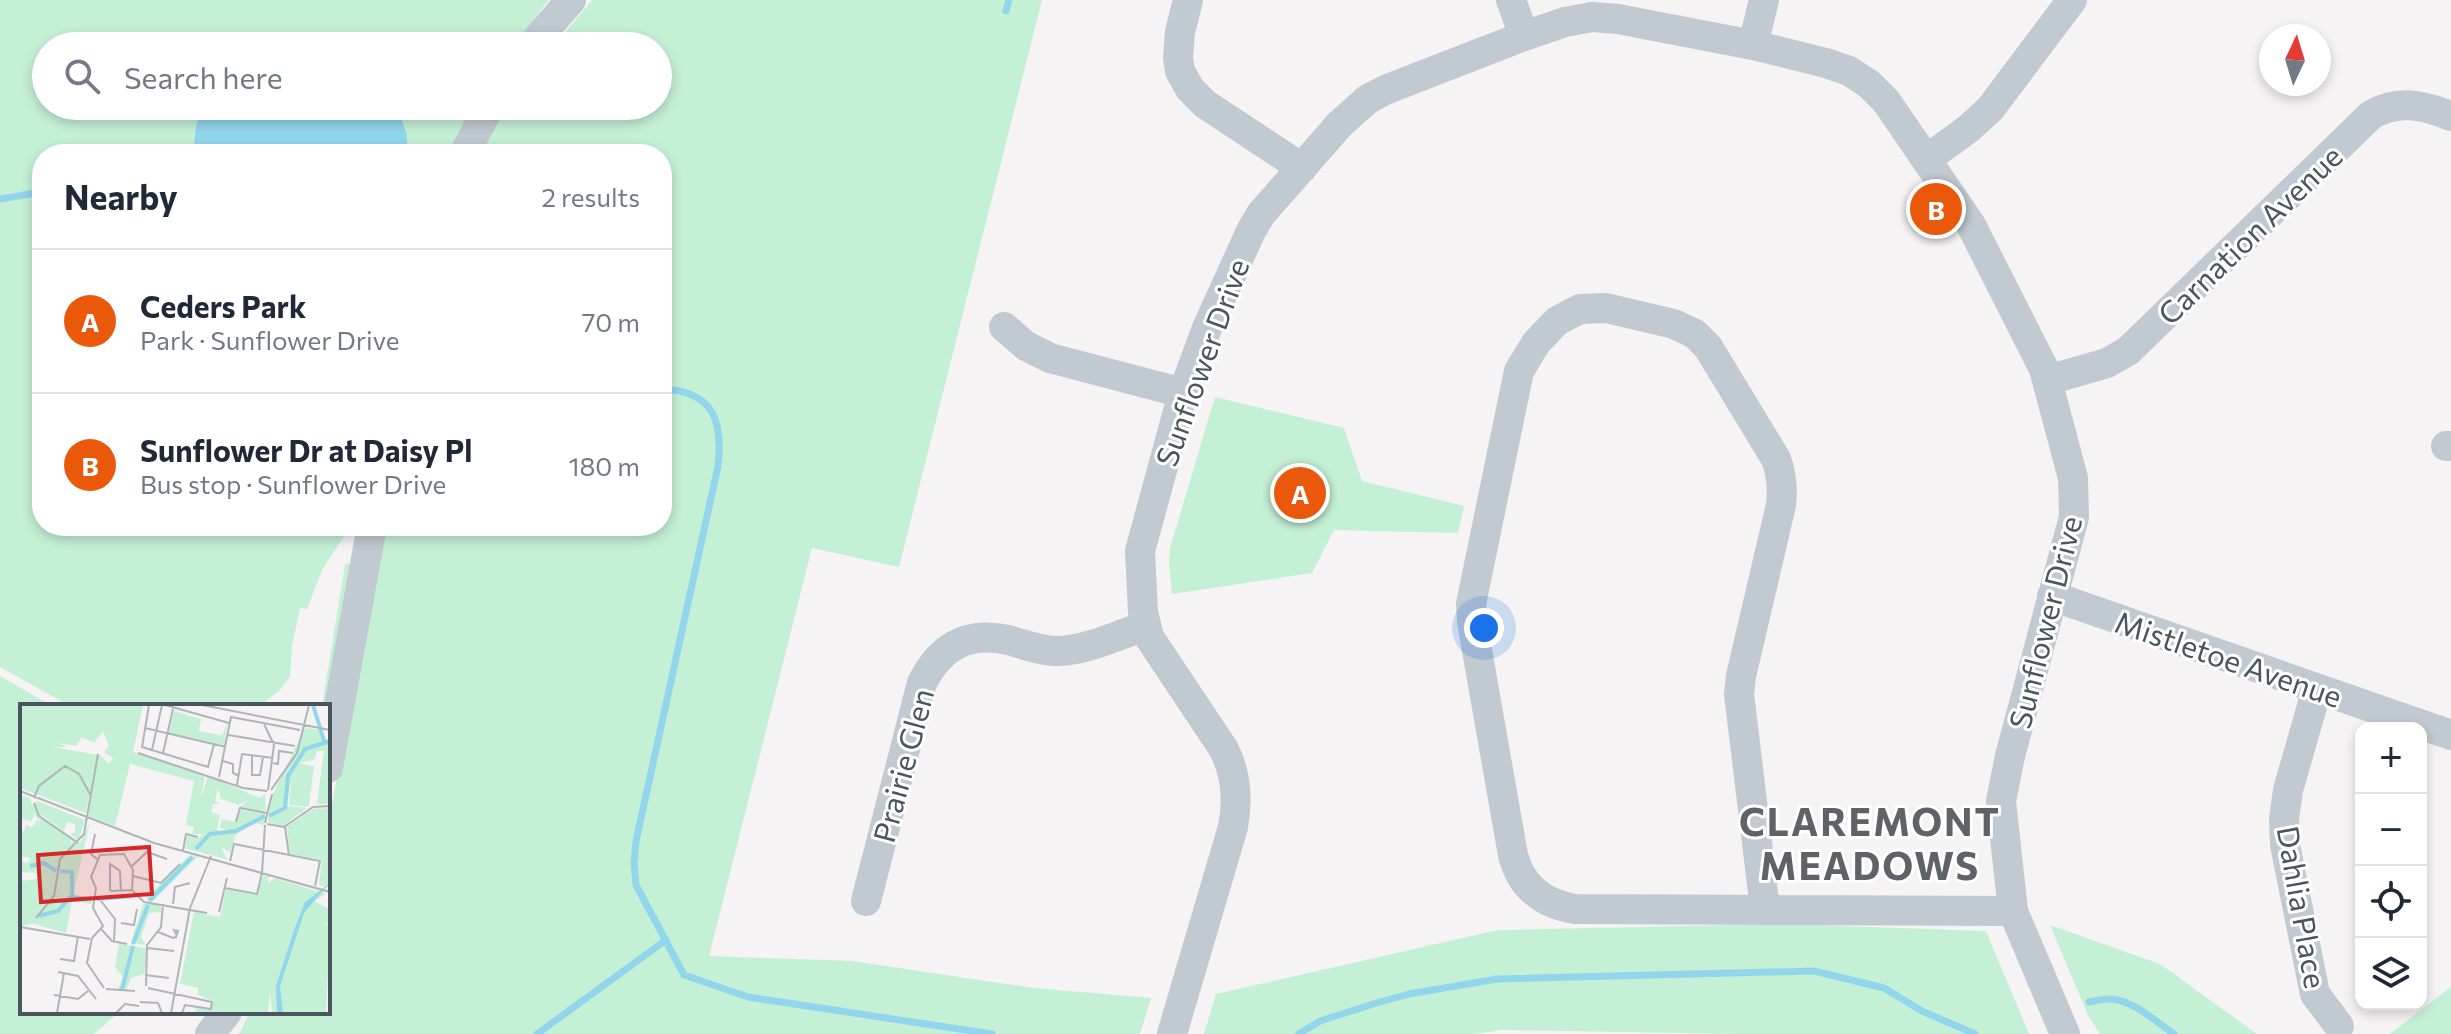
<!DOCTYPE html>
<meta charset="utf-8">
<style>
:root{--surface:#fff;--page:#f2f2f3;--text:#1f2937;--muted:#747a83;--line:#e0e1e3;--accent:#ea580c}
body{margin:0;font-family:Commissioner,sans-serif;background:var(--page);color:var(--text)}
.controls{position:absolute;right:24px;bottom:24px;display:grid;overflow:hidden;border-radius:16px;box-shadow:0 4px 12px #0003}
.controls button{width:72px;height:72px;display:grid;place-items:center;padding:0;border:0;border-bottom:2px solid var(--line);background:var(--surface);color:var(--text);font:40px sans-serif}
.compass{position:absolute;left:2259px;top:24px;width:72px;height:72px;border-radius:50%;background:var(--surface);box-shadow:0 4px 12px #0003;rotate:4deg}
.you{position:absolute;left:1484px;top:628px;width:28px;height:28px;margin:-20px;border:6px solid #fff;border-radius:50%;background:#1a73e8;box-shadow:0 0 0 12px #1a73e833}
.badge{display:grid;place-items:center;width:52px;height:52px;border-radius:50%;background:var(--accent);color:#fff;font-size:26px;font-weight:700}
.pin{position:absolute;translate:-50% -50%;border:4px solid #fff;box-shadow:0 2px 8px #0006}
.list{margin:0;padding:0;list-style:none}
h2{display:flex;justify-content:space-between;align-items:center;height:104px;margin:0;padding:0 32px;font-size:34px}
h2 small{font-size:26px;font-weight:400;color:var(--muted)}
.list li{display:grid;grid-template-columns:52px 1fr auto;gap:24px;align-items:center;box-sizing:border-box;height:144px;padding:0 32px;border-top:2px solid var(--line)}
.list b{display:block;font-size:30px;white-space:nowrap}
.list p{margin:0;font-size:26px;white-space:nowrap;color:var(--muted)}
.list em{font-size:26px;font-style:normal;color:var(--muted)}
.icon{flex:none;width:44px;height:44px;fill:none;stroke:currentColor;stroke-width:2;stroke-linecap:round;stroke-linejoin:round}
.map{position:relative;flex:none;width:2451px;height:1034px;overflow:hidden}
.search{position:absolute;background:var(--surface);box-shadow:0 4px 12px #0003;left:32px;top:32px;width:640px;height:88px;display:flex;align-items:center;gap:20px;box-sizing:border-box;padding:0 28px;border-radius:44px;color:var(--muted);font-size:30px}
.panel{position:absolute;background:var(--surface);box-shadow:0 4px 12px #0003;left:32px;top:144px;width:640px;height:392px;border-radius:32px}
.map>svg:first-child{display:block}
.green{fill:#c4f0d6}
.water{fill:#92d6eb}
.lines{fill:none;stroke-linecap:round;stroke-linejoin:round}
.stream{stroke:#92d6eb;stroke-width:7}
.minor{stroke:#c1c9d1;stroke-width:30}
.labels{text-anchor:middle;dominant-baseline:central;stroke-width:6;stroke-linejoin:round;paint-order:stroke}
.street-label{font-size:30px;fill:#4a5560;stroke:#fff}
.district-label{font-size:38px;font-weight:bold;letter-spacing:2px;fill:#5f6267;stroke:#fff}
.inset-river{fill:none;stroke:#92d6eb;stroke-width:4}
.inset-road{fill:none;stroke:#b1b4b8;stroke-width:2}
.view{fill:#d62828;fill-opacity:0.15;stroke:#d62828;stroke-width:4}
.inset-edge{fill:none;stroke:#4a5560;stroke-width:4}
</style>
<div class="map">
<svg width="2451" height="1034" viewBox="0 0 2451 1034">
<rect width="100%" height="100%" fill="#f5f3f3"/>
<g class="green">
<path d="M0,0H549C536,14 528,31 515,46H46V106H202L196,126L193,154H42V526H351L323,568L307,609L300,608L292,646L290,677L279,691L259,706H70L0,667Z"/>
<path d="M592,0H1042L899,567L812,548L709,956L852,961L1034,988L1151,998L1140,1034H239L250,1012H328V826L384,526H662V154H475L503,106H658V46H549L566,31Z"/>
<path d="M397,106H474L448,154H408L407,135Z"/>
<path d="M1215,397L1344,428L1362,481L1464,506L1458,533L1334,530L1312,573L1172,594L1169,565L1170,548Z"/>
<path d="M348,563L351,566L325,706H322L345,565Z"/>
<path d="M0,676L52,706H22V1012H119L94,1034H0Z"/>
<path d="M1782,924L1986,931L2029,1034H1737L1502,1030L1475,1034H1204L1216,994L1498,930Z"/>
<path d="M2050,925L2160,964L2257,1034H2100L2088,1015Z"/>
<path d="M2451,987V1034H2390Z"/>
</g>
<path class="water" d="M202,106H397L407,135L408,154H193L196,126Z"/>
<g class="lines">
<g class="stream">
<path d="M1006,11L1009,0"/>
<path d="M0,199L42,192"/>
<path d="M662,389C714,391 723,421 718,466L636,841L634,863L636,885L684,975L748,997L992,1034"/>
<path d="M2089,1002C2095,1001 2102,999 2109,999C2132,999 2155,1021 2174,1034"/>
<path d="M537,1034L666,940"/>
<path d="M1299,1034L1320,1021L1373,1004L1409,994L1497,979L1814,971L1884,988L1922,1011L1975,1034"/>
</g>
<g class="minor">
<path d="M1188,0L1180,32L1178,58L1180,71L1190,89L1205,104L1302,168"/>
<path d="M1511,0L1524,36"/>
<path d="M1753,45L1764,0"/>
<path d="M531,46L571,0"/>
<path d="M464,154L490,106"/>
<path d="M1927,159L1968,129L1990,109L2072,0"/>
<path d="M1004,327L1026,346L1050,358L1183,393"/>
<path d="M2048,380L2107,363L2128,351L2371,115C2398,99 2423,105 2451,116"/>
<path d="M2446,446H2451"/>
<path d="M2052,596L2451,735"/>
<path d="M2317,689L2288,790L2284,819L2285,845L2315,994L2339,1026"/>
<path d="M328,768L372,526"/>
<path d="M866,901L922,683C940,647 967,631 1008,640C1023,644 1040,651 1056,651C1086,651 1118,635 1145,626"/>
<path d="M1765,909L1739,694L1741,676L1781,505C1783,488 1782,475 1776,459L1708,347L1695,334L1674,324L1606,308L1580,309L1557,321L1536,343L1519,371L1471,604L1472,622L1513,855C1521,887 1543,904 1575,909L2013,911"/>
<path d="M210,1034L227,1012"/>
<path d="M1172,1034L1233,827C1238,800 1236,772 1223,748L1149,637L1143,612L1140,551L1183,393L1207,328L1251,231L1261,214L1339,125L1368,99L1385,90L1524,36L1565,22L1592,17L1618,19L1753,45L1826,63L1849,71L1869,84L1886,101L1971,225L2044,369L2073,478L2074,517L2010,756L2001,801L2013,911L2065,1034"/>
</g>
</g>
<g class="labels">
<g class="street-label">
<text transform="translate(2249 234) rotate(-44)">Carnation Avenue</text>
<text transform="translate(1201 362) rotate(-70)">Sunflower Drive</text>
<text transform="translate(2044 622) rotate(-76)">Sunflower Drive</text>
<text transform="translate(2229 658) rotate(19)">Mistletoe Avenue</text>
<text transform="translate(902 765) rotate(-75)">Prairie Glen</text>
<text transform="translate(2303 907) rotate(80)">Dahlia Place</text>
</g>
<g class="district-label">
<text x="1870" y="820">CLAREMONT<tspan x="1870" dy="44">MEADOWS</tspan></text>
</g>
</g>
<g transform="translate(20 704)">
<rect width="310" height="310" fill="#f5f3f3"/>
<path d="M0,1H123L113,48L185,71L181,94L188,72L240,94L245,90L246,107L220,103L228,96L218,101L201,95L198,84L195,97L200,100H193L191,108L200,111L197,126L201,128L208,126L200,124L202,115L214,118L219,106L245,109L244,121L234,119L216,130L210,149L200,142L208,156L165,144L167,132L179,134L183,130H172L174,123L166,121L174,77L110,60L95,122L69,113V91L66,109L0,84ZM83,27L89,42L84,48L93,54L89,60L80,51L31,43H47L39,39L56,42L62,33L74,39ZM154,7L181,15L179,27L202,31L207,20L205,41L149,29ZM285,24L300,26L306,38L310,34V100H297L304,47H297L294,56L278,59L294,62L289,103L269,101L271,74L267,102L287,104L263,122L248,118L251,94ZM0,91L10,94L12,101L17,97L65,116L58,137L50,130L55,128V120L47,118L44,127L18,109L19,117L15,124L22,114L52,133L50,142L53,135L54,142L61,137L70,118L53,192L73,193L71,200L52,197L46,229L15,220L0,222V177L18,175L16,169L0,168V156L7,159L11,154L0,152V136L6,121L12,123L18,115L14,110L11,118L1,114ZM310,104V184L299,181L302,156L270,150L267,123L293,105ZM170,151L178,152L133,197L114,187L128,192ZM243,172H249L248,180L254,174L306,190L294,197L310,205V222L302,217L310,224L306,309H252L250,287L248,309H175L176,304L192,306L193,297L178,291V284L160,280L174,208L200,213L206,185L237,191ZM123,200H141V208L129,209L121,233L126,241L111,239ZM99,240L125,244L127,253L124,270L111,274L106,287H97L103,273L95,263Z" fill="#c4f0d6" fill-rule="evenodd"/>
<path d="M310,179L284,209L260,282L263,309H257L256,282L274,226L285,198Z" fill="#92d6eb"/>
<path class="inset-river" d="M293,1L305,40M249,112L265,104L268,72L285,45L310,37M176,145L190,130L216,127L245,112M10,162L24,159L36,167M40,167L52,168V193L71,195M77,195L113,192M129,197L172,153M19,212L38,207L51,192M113,240L128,201M102,286L113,242"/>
<path class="inset-road" d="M129,1L122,43L188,63L194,40M145,1L209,19M182,1L310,26M244,20L254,41L248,86M125,24L206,43M208,31L275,42M132,46L142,1M118,49L223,84L247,87M143,49L153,5M232,51V71H240L243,53M203,57L213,60V69L219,72M253,59L258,60L259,47L273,49M199,73L211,13L280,26M217,81L222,50L253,54M251,86L277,49L289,1M0,87L134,139L310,188M14,94L19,82L45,62L59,70L70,90M14,99L19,112L58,139M216,118L220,104L247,109M245,119L252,90M247,120L264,123L293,103L310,102M265,123L269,151M75,130L71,150L77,155M163,147L166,130L178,133M210,157L214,140L300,157L295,182M112,162L127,148L147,155M242,169L245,121M113,172L141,179L160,160M205,184L237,190L242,169M101,187L100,167L90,160V186L92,187L112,186M81,197L95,215L94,238M153,200L155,183L170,179M199,208L207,174M16,214L34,192L40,155L64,130L78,50M101,219L114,221L117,205M0,223L70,235M81,225L92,237L107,240M138,228L153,234L156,233L158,227L154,226L156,230M127,244L154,247M40,255L54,257L58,232M38,268L58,272L76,295M125,271L149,274M126,282L127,241L141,223L143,200M84,284L67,259L72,234L83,222L73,204L76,184L71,173L80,151L104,150L113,166L112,186L124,198L187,209M128,284L192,298L191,305L165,301L162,309M86,285L115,287M34,291L58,295L68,287M120,298L138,299L142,309M37,309L44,269M96,309L105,300L119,302M151,309L170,204L191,152"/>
<path class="view" d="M129,143L132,190L21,198L18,151Z"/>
<rect width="310" height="310" class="inset-edge"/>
</g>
</svg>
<div class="controls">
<button>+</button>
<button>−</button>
<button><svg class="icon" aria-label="locate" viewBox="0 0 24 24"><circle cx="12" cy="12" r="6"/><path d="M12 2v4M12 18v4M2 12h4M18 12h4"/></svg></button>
<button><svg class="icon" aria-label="layers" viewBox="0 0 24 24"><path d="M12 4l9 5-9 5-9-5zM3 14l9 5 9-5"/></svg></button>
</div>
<svg class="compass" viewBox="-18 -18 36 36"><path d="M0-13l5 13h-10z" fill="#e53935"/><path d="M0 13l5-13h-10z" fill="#747a83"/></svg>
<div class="you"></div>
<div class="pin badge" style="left:1300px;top:493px">A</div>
<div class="pin badge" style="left:1936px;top:209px">B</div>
<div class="search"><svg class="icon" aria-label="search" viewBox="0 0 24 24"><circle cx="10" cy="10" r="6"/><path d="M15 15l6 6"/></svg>Search here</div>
<section class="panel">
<h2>Nearby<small>2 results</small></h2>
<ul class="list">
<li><span class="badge">A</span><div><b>Ceders Park</b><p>Park · Sunflower Drive</p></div><em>70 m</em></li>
<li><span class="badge">B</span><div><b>Sunflower Dr at Daisy Pl</b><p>Bus stop · Sunflower Drive</p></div><em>180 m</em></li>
</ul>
</section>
</div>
